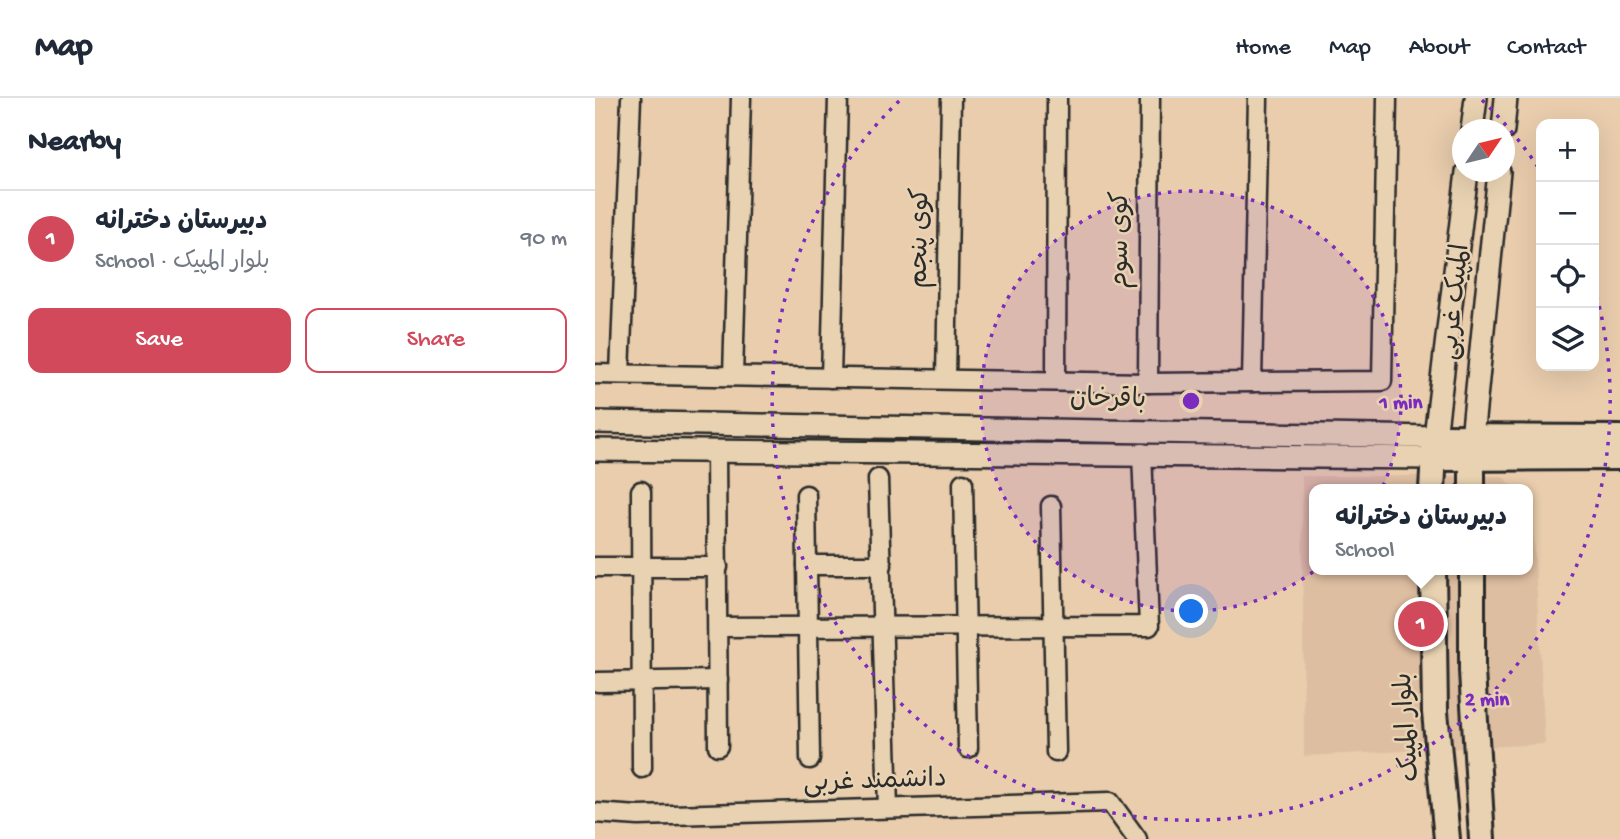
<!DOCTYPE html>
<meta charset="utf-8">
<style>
:root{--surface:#fff;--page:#f6f6f7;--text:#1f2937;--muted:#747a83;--line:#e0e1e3;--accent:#d1495b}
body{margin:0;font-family:"Gochi Hand","Playpen Sans Arabic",sans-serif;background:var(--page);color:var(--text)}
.controls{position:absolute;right:21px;top:21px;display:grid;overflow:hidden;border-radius:14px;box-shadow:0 7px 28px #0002}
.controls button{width:63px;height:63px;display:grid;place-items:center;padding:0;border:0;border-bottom:2px solid var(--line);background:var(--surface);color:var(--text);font:35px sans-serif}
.compass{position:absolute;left:857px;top:21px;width:63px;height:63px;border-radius:50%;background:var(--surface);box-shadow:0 7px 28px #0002;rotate:55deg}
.you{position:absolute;left:597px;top:514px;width:24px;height:24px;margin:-18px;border:5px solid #fff;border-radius:50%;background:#1a73e8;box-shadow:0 0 0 10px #1a73e833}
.badge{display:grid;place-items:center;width:46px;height:46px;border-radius:50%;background:var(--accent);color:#fff;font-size:23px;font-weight:700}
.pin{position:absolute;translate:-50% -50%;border:4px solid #fff;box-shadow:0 2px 7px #0006}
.popup{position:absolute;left:714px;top:386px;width:224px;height:91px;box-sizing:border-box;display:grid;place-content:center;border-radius:14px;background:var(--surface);filter:drop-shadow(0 2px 5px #0005);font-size:23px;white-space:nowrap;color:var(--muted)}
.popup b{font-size:26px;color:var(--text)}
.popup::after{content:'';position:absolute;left:50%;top:100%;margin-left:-14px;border:14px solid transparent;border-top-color:var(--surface)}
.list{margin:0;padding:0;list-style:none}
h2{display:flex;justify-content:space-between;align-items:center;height:91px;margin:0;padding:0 28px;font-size:30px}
h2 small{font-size:23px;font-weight:400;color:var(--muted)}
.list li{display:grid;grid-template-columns:46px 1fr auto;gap:21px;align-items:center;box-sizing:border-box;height:98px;padding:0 28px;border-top:2px solid var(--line)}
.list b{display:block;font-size:26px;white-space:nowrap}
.list p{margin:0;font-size:23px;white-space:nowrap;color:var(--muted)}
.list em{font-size:23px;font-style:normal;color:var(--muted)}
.actions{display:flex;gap:14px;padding:21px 28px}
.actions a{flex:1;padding:16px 0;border:2px solid var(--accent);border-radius:14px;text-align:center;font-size:24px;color:var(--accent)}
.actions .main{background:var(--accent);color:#fff}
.icon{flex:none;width:38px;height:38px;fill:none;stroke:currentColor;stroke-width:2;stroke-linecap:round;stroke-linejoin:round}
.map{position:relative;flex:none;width:1025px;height:741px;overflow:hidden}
header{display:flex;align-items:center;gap:42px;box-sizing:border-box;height:98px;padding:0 35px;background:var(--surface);border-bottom:2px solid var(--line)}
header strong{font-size:33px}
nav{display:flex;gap:38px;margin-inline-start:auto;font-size:24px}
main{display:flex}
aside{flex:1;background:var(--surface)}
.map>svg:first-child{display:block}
.built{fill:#debea1}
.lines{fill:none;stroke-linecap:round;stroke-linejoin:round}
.minor-casing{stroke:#2b2b2b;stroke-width:23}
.tertiary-casing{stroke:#2b2b2b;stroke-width:26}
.secondary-casing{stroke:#2b2b2b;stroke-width:30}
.minor{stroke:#e8d2b1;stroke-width:18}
.tertiary{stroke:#e8d2b1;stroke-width:21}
.secondary{stroke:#e8d2b1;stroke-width:24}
.ring{fill:none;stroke:#7b2cbf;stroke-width:3.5;stroke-dasharray:3.5 7}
.labels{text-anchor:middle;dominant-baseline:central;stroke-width:5;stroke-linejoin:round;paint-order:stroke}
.street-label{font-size:26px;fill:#2b2b2b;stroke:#e8d2b1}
.centre{fill:#7b2cbf;stroke:#e8d2b1;stroke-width:3.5}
.ring-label{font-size:21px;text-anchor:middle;font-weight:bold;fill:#7b2cbf;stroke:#e8d2b1;stroke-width:5;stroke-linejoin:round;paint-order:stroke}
</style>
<header>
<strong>Map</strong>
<nav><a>Home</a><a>Map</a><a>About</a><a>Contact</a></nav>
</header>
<main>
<aside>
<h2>Nearby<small></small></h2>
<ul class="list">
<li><span class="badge">1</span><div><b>دبیرستان دخترانه</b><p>School · بلوار المپیک</p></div><em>90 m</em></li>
</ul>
<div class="actions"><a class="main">Save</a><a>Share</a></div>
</aside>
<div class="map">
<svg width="1025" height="741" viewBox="0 0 1025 741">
<rect width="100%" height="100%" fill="#e9cdad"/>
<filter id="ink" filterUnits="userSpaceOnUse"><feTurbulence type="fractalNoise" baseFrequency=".0143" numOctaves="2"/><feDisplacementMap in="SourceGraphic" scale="14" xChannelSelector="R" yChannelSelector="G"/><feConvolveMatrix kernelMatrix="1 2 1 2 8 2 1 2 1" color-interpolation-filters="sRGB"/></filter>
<g filter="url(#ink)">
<path class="built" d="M707,378H907L921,391H719V472H933V402L937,407L950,646L709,658Z"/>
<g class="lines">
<defs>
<g id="minor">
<path d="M0,276L553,285L787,283L792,0"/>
<path d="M25,276L36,0"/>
<path d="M138,278L146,0"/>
<path d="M236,280L243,0"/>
<path d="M351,281L356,0"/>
<path d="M461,283L462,0"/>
<path d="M657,284L663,0"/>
<path d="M553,285L555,0"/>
<path d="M121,353L123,648"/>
<path d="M283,381L293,710"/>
<path d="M368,385L373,650"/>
<path d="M46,393L47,670"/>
<path d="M211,397L212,467"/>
<path d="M456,408L461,654"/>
<path d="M0,469H123"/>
<path d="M123,529L554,528L547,355"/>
<path d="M3,584L123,582"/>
<path d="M215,661L212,467H287"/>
<path d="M0,715L44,718L515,704L542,741"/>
</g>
<g id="tertiary">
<path d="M877,32L881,0"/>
<path d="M908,32L911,0"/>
<path d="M0,324L840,339L872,74"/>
<path d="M877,340L904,74"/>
<path d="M0,352L837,360"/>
</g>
<g id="secondary">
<path d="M837,360L1025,359"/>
<path d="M837,391L840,339L1025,340"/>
<path d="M877,391V343"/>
<path d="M838,472L840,614L852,741"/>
<path d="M877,472V573L887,741"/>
</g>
</defs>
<use href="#minor" class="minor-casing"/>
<use href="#tertiary" class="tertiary-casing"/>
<use href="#secondary" class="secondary-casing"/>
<use href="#minor" class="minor"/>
<use href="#tertiary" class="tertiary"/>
<use href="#secondary" class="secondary"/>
</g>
</g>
<circle cx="596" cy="303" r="210" fill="#7b2cbf" fill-opacity=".12"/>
<g class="ring">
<circle cx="596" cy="303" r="210"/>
<path d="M887 2A419 419 0 0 1 945 72M999 188A419 419 0 1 1 305 2"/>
</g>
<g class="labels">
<g class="street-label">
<text transform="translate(327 140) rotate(-89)">کوی پنجم</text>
<text transform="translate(527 142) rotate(-90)">کوی سوم</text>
<text transform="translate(862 204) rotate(-84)">المپیک غربی</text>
<text transform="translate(513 303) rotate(1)">باقرخان</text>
<text transform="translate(814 629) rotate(-94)">بلوار المپیک</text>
<text transform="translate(280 685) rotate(-2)">دانشمند غربی</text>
</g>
</g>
<circle cx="596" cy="303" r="10" class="centre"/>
<g class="ring-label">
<text x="806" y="310">1 min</text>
<text x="892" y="607">2 min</text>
</g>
</svg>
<div class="controls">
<button>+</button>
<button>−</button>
<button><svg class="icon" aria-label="locate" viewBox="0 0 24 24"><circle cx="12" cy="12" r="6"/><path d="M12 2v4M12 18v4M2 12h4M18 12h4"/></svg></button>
<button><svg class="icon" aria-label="layers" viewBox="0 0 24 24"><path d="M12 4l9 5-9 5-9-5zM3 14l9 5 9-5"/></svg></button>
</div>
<svg class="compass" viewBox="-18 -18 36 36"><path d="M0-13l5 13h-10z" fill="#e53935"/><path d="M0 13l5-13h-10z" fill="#747a83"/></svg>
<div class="you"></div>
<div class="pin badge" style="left:826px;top:526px">1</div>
<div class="popup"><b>دبیرستان دخترانه</b>School</div>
</div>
</main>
